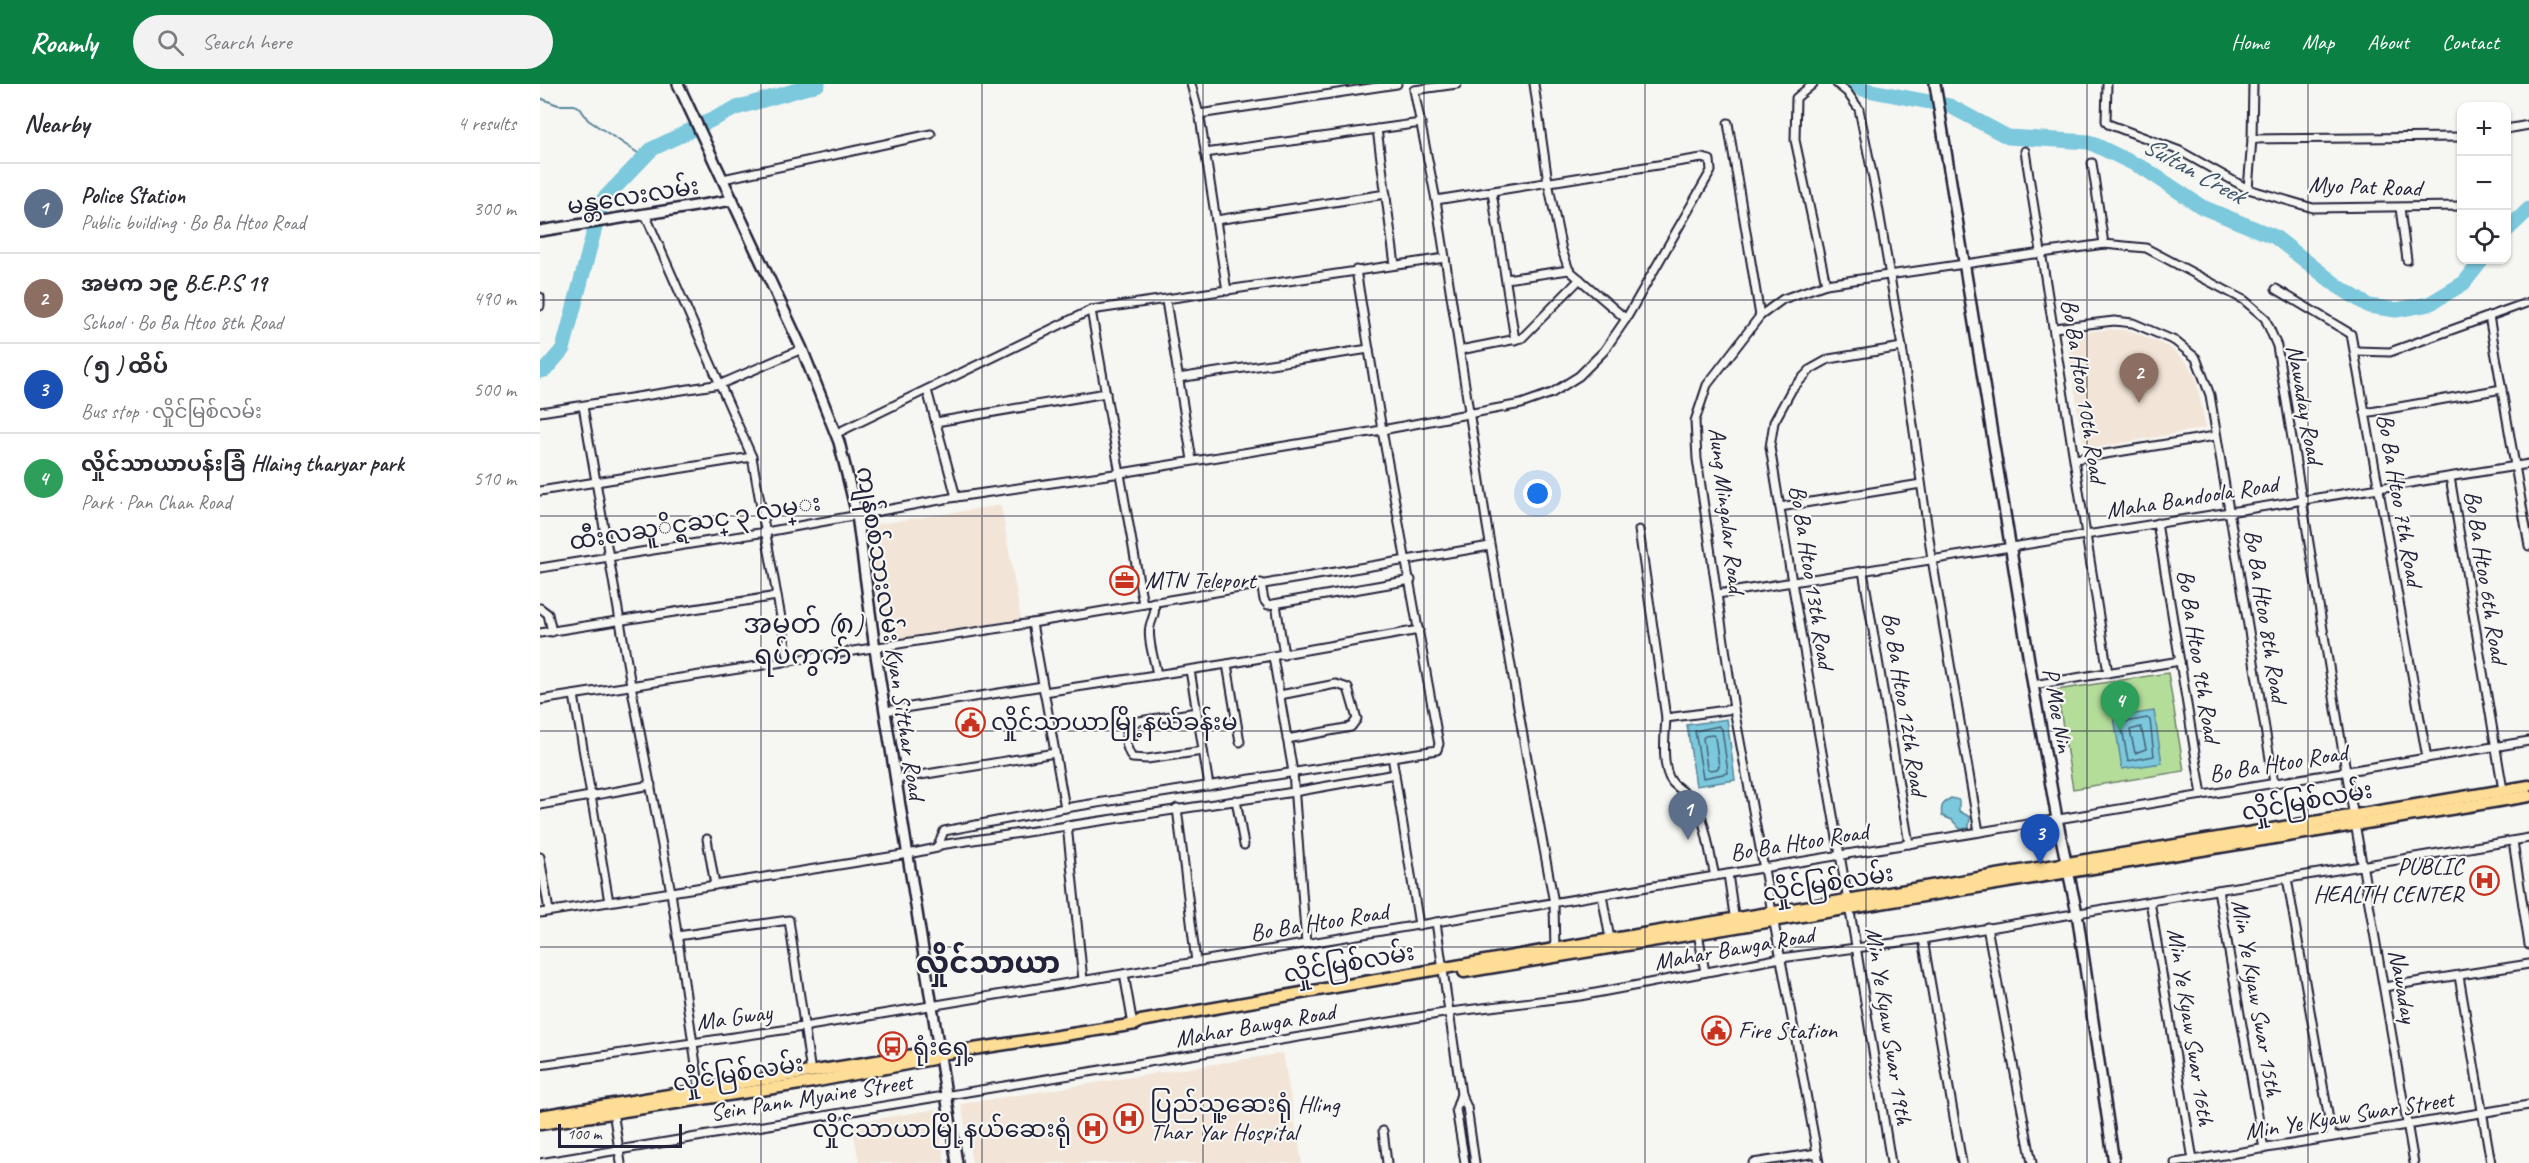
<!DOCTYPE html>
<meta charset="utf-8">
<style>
:root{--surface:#fff;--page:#f2f2f3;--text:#2b2b33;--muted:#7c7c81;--line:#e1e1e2;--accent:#0b8043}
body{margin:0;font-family:Caveat,"Noto Sans Myanmar",sans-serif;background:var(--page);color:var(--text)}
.controls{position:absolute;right:18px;top:18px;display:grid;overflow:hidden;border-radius:12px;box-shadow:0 2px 4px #0004}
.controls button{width:54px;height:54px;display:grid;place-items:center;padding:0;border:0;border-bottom:2px solid var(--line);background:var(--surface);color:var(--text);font:30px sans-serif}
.scale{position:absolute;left:18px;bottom:15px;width:124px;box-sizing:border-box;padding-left:6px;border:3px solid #22223b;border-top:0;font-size:16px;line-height:21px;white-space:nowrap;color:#22223b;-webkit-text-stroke:4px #f6f6f2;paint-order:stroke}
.you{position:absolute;left:998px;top:410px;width:21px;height:21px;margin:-15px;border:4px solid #fff;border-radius:50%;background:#1a73e8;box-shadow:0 0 0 9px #1a73e833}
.badge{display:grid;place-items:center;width:39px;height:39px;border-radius:50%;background:var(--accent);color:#fff;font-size:20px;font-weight:700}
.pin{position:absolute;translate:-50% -50px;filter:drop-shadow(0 2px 3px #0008)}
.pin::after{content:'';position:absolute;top:32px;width:21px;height:18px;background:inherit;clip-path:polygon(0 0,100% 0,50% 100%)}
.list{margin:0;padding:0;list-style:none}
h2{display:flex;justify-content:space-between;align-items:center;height:78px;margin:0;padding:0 24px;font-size:26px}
h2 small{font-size:20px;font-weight:400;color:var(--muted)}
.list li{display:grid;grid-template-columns:39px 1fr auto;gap:18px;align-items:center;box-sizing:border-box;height:90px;padding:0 24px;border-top:2px solid var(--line)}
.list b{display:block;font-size:22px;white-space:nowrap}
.list p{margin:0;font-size:20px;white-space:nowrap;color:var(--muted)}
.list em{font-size:20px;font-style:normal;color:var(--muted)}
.icon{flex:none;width:33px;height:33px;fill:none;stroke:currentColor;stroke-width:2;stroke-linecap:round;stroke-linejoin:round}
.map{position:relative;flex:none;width:1989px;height:1079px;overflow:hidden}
header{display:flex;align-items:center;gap:36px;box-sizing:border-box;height:84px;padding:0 30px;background:var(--accent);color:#fff}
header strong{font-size:28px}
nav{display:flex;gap:33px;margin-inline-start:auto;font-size:21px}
.search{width:420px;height:54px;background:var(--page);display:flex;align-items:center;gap:15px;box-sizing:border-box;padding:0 21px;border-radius:33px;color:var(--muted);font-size:22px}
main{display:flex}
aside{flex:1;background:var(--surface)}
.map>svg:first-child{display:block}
.built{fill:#f2e5d7}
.green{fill:#b5dd9a;stroke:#6c806a;stroke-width:1.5}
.water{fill:#7cc8dc;stroke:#58869c;stroke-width:1.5}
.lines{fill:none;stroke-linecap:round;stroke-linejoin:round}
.shore{stroke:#46647b;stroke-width:1.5}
.stream{stroke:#58869c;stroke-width:2}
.river{stroke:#7cc8dc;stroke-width:15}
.street-casing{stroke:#22223b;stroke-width:11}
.secondary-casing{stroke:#22223b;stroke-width:14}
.primary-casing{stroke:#22223b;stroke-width:15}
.street{stroke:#f6f6f2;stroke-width:7}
.secondary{stroke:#f6f6f2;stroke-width:9}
.primary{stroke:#fedd96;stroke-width:10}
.grid{fill:none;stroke:#22223b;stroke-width:1.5;stroke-opacity:0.55}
.labels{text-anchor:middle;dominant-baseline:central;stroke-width:4.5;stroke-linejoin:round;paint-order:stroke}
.street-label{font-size:24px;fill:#22223b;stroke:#f6f6f2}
.poi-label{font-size:24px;fill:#22223b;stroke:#f6f6f2;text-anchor:start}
.water-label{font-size:26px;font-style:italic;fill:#3d546b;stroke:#f6f6f2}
.quarter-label{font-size:27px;fill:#22223b;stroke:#f6f6f2}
.district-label{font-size:30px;font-weight:bold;fill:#22223b;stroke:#f6f6f2}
</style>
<header>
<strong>Roamly</strong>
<div class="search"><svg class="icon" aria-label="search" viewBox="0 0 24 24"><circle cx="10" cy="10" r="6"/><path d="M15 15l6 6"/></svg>Search here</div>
<nav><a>Home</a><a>Map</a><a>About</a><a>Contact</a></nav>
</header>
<main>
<aside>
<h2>Nearby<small>4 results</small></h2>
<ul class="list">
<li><span class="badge" style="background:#5c6f8a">1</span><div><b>Police Station</b><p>Public building · Bo Ba Htoo Road</p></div><em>300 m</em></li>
<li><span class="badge" style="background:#8d6e63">2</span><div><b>အမက ၁၉ B.E.P.S 19</b><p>School · Bo Ba Htoo 8th Road</p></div><em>490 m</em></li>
<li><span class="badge" style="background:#1a4fb4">3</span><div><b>( ၅ ) ထိပ်</b><p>Bus stop · လှိုင်မြစ်လမ်း</p></div><em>500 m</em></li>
<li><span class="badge" style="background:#2e9e5b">4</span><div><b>လှိုင်သာယာပန်းခြံ Hlaing tharyar park</b><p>Park · Pan Chan Road</p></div><em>510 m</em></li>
</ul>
</aside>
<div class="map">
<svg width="1989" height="1079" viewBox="0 0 1989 1079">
<rect width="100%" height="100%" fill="#f6f6f2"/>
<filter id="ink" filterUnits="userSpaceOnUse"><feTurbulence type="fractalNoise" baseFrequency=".0167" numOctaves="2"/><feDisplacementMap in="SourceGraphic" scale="12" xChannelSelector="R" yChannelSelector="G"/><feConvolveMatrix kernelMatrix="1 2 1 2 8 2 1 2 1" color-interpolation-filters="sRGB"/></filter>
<g filter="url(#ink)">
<g class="built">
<path d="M1570,245L1591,247L1631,264L1647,279L1656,294L1666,344L1544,366L1526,251Z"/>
<path d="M461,421L481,535L345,557L325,442Z"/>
<path d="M743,969L762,1079H432L421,1020Z"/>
<path d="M396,1025L405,1079H319L312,1039Z"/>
</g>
<path class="green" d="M1628,589L1644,687L1533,705L1517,606Z"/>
<g class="water">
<path d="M1614,627L1622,679L1582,685L1574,633Z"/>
<path d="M1187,635L1195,696L1156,702L1147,641Z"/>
<path d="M1411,714L1419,716V727L1430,733L1429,744L1420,745L1412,736L1402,732C1400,722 1403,719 1411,714Z"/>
</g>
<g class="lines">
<g class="shore">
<path d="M1607,634L1610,636L1614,672L1588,677L1581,639Z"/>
<path d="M1179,642L1182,645L1188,689L1163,694L1155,647Z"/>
<path d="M1601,643L1606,665L1595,669L1590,646Z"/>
<path d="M1173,651L1175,653L1179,682L1177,685L1170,686L1167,684L1163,654L1165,652Z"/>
</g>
<path class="stream" d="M0,14L18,21H34L40,24L48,36L104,73"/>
<g class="river">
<path d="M1315,0L1322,5L1410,22L1468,53L1549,58L1605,85L1662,123L1735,153L1799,203L1829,222L1856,226L1889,220L1924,199L1942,176"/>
<path d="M1966,147L1989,125"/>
<path d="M0,287L5,286L23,265L62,117L112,65L196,24L278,0"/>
</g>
<defs>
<g id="street">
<path d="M651,0L660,34L687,207"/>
<path d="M917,0L874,6L896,116L947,442L986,669L1014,819L1015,868"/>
<path d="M994,0L1008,98L1022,166L1029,186L1086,235"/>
<path d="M1273,0L1256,14L1255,56L1286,200"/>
<path d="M1297,0L1307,8L1319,25L1335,104L1362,263L1392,475L1439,748"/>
<path d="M1567,0L1566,37L1568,40L1640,67L1708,105L1773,124L1922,122"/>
<path d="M659,30L857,0"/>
<path d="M1188,39L1220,232"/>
<path d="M837,45L855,181"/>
<path d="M1966,45L1989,41"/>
<path d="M1712,55L1922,53"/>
<path d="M1485,67L1568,589"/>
<path d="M665,69L881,39"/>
<path d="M1552,79L1564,160"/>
<path d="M183,95L391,50"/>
<path d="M1708,105L1712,55L1713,0"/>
<path d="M952,108L975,256"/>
<path d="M1860,124L1867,176"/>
<path d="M105,130L212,373L249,578"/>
<path d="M676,136L846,110"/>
<path d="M966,195L1029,186"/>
<path d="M1736,205L1811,250L1887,674"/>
<path d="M0,213V222"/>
<path d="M626,217L652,376"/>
<path d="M551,226L603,520"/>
<path d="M1949,232L1989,462"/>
<path d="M1514,244L1574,237L1593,239L1635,257L1656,274L1670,311L1734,699"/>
<path d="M920,266L982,254L1040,195"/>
<path d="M1815,267L1850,268L1989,218"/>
<path d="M638,294L829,265"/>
<path d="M387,306L416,413"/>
<path d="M43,322L91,601L131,808L160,1008"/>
<path d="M0,328L181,300L262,265"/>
<path d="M1825,329L1962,305"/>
<path d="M396,338L566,309"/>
<path d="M295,350L551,226L905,174"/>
<path d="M1535,375L1675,352"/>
<path d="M1910,393L1963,706"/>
<path d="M0,407L212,373"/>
<path d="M1240,423L1381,400"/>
<path d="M1617,439L1662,711"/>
<path d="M1099,446L1126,634L1194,625"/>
<path d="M0,484L226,448L416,413L581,389L842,346L981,320L1012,309L1039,292L1064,267L1086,235L1171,87L1170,76L1162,74L896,116"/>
<path d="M1323,487L1369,760"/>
<path d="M721,499L724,516L728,521L871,496"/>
<path d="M1178,510L1989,380"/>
<path d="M614,518C616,529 613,532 610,542C607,556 615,577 617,591"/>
<path d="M736,520L744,571"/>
<path d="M0,524L8,530L12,548"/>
<path d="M492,539L525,724"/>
<path d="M0,549L237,512"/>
<path d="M733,573L753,688L766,860"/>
<path d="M687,580L700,658"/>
<path d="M650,586L669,702"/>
<path d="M1493,601L1640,577"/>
<path d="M504,608L687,580L879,546"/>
<path d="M34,611L69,818"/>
<path d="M740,611L796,600L808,604L817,635L811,643L747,655"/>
<path d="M0,616L492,539L950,462"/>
<path d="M345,627L503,602"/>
<path d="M657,628L593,638C582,648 585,662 592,674L607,675L663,667"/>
<path d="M1126,634C1125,650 1121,685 1132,698C1140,707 1153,712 1158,724C1166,740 1170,773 1175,792"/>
<path d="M852,672L879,841"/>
<path d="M356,695L515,669"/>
<path d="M696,716L704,761"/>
<path d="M0,721L111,701"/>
<path d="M637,724L656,878"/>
<path d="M527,741L543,896"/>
<path d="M167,755L175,801"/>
<path d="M1973,757L1989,861"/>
<path d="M400,761L754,708L855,690"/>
<path d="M0,773L9,827"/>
<path d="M1188,790L1195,838"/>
<path d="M1747,794L1792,1053"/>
<path d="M1678,806L1724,1065"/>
<path d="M1062,811L1070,855"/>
<path d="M1610,817L1653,1076"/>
<path d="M0,829L368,770L397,764L404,747L525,724L897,666L899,660L842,346L816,186"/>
<path d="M896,838L921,1010L927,1023L935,1079"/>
<path d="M1447,843L1492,1079"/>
<path d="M1158,849L1165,888"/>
<path d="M137,852L249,836L271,989"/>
<path d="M1383,855L1422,1079"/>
<path d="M584,890L593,941"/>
<path d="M1919,892L1951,1079"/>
<path d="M1844,903L1989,880"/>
<path d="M0,981L263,943L1989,657"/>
<path d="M921,1010L916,1025L925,1079"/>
<path d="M73,1027L81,1079"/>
<path d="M843,1047L847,1079"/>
<path d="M0,1079L910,928L1040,912L1241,874L1383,855L1989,754"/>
<path d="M1213,1079L1277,1069"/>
<path d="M1279,1079L1194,625L1157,375L1155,337L1167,301L1220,232L1243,215L1286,200L1564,160L1606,164L1704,216L1725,234L1737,262L1806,687L1874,1079"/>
<path d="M1351,1079L1316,862L1252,498L1230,363L1234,338L1252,305L1271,285L1289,275L1362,263"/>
<path d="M1635,1079L1989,1021"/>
</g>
<g id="secondary">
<path d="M138,0L262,265L299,358L317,431L335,565L417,1079"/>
<path d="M1395,0L1493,601L1517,735L1537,829L1574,1079"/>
<path d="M0,147L193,116"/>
</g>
<g id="primary">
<path d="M924,888L1989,712"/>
<path d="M0,1032L392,968L401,970L596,940L601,937L1037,861L1989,702"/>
<path d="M0,1040L273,998L393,975"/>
</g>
</defs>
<use href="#street" class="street-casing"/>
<use href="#secondary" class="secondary-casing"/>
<use href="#primary" class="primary-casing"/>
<use href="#street" class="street"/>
<use href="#secondary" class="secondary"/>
<use href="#primary" class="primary"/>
</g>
</g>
<path class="grid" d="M221,0V1079M442,0V1079M663,0V1079M884,0V1079M1105,0V1079M1326,0V1079M1547,0V1079M1768,0V1079M0,216H1989M0,432H1989M0,647H1989M0,863H1989"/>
<defs>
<symbol id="office-ring" viewBox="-11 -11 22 22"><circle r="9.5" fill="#f6f6f2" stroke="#c8321e" stroke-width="1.5"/><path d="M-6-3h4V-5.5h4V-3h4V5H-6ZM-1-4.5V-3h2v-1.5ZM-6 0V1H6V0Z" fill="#c8321e"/></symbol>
<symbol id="civic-ring" viewBox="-11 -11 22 22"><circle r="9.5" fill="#f6f6f2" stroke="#c8321e" stroke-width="1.5"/><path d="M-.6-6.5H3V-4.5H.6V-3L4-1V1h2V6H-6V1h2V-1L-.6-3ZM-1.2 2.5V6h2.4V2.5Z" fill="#c8321e"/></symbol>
<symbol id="hospital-ring" viewBox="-11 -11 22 22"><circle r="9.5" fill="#f6f6f2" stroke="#c8321e" stroke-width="1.5"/><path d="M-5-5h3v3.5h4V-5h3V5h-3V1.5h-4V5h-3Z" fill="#c8321e"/></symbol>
<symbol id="bus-ring" viewBox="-11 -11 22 22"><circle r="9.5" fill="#f6f6f2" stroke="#c8321e" stroke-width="1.5"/><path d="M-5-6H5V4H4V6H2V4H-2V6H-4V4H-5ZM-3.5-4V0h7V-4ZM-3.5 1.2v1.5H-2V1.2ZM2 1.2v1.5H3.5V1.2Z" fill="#c8321e"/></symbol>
</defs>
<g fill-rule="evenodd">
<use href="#office-ring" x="568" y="480" width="33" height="33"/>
<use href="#civic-ring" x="414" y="622" width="33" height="33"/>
<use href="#hospital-ring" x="1928" y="780" width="33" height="33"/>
<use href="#civic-ring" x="1160" y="930" width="33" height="33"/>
<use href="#bus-ring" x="336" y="946" width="33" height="33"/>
<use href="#hospital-ring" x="572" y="1018" width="33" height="33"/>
<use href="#hospital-ring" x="536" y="1028" width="33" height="33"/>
</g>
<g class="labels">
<g class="street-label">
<text transform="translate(1825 102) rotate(2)">Myo Pat Road</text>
<text transform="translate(93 112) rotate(-9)">မန္တလေးလမ်း</text>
<text transform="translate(1544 307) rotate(81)">Bo Ba Htoo 10th Road</text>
<text transform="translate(1765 320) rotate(80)">Nawaday Road</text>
<text transform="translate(1652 413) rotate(-9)">Maha Bandoola Road</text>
<text transform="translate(1860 416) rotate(80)">Bo Ba Htoo 7th Road</text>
<text transform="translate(1187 426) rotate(83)">Aung Mingalar Road</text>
<text transform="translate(155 438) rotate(-9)">ထီးလႀူိင္ရႀင္ ၃ လမ္း</text>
<text transform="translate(1272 493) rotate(81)">Bo Ba Htoo 13th Road</text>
<text transform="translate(1946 493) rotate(81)">Bo Ba Htoo 6th Road</text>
<text transform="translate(1726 532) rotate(81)">Bo Ba Htoo 8th Road</text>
<text transform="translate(351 549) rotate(81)">ကျန်စစ်သားလမ်း Kyan Sitthar Road</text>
<text transform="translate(1659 572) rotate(81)">Bo Ba Htoo 9th Road</text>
<text transform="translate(1365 620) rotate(81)">Bo Ba Htoo 12th Road</text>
<text transform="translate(1518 626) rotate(80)">P Moe Nin</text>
<text transform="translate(1738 679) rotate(-9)">Bo Ba Htoo Road</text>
<text transform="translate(1767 717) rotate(-10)">လှိုင်မြစ်လမ်း</text>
<text transform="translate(1259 758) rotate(-9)">Bo Ba Htoo Road</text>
<text transform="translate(1288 799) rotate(-9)">လှိုင်မြစ်လမ်း</text>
<text transform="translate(779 838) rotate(-9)">Bo Ba Htoo Road</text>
<text transform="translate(1194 864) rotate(-10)">Mahar Bawga Road</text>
<text transform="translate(809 879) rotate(-10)">လှိုင်မြစ်လမ်း</text>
<text transform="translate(1863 902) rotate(80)">Nawaday</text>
<text transform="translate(1717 914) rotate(80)">Min Ye Kyaw Swar 15th</text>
<text transform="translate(194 933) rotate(-8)">Ma Gway</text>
<text transform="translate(715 941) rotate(-10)">Mahar Bawga Road</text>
<text transform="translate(1349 942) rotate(81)">Min Ye Kyaw Swar 19th</text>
<text transform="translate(1651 943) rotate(81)">Min Ye Kyaw Swar 16th</text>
<text transform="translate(198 989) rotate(-9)">လှိုင်မြစ်လမ်း</text>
<text transform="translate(271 1013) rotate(-9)">Sein Pann Myaine Street</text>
<text transform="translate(1809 1031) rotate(-9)">Min Ye Kyaw Swar Street</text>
</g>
<g class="poi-label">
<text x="605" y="496">MTN Teleport</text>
<text x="451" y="638">လှိုင်သာယာမြို့နယ်ခန်းမ</text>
<text x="1923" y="782" text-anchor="end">PUBLIC<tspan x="1923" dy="28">HEALTH CENTER</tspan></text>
<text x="1198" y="946">Fire Station</text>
<text x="373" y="963">ရုံးရှေ့</text>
<text x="610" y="1020">ပြည်သူ့ဆေးရုံ Hling<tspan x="610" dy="28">Thar Yar Hospital</tspan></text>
<text x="531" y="1045" text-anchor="end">လှိုင်သာယာမြို့နယ်ဆေးရုံ</text>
</g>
<g class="water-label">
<text transform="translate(1654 86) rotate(29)">Sultan Creek</text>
</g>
<g class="quarter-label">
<text x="263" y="540">အမှတ် (၈)<tspan x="263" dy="31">ရပ်ကွက်</tspan></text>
</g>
<g class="district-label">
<text x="448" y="879">လှိုင်သာယာ</text>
</g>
</g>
</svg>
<div class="controls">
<button>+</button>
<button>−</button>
<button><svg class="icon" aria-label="locate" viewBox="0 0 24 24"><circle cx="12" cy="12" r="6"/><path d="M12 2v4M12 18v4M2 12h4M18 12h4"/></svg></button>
</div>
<div class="scale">100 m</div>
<div class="you"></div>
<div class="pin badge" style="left:1148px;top:756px;background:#5c6f8a">1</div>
<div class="pin badge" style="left:1599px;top:319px;background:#8d6e63">2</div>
<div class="pin badge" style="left:1500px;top:780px;background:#1a4fb4">3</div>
<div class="pin badge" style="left:1580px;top:647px;background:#2e9e5b">4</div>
</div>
</main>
